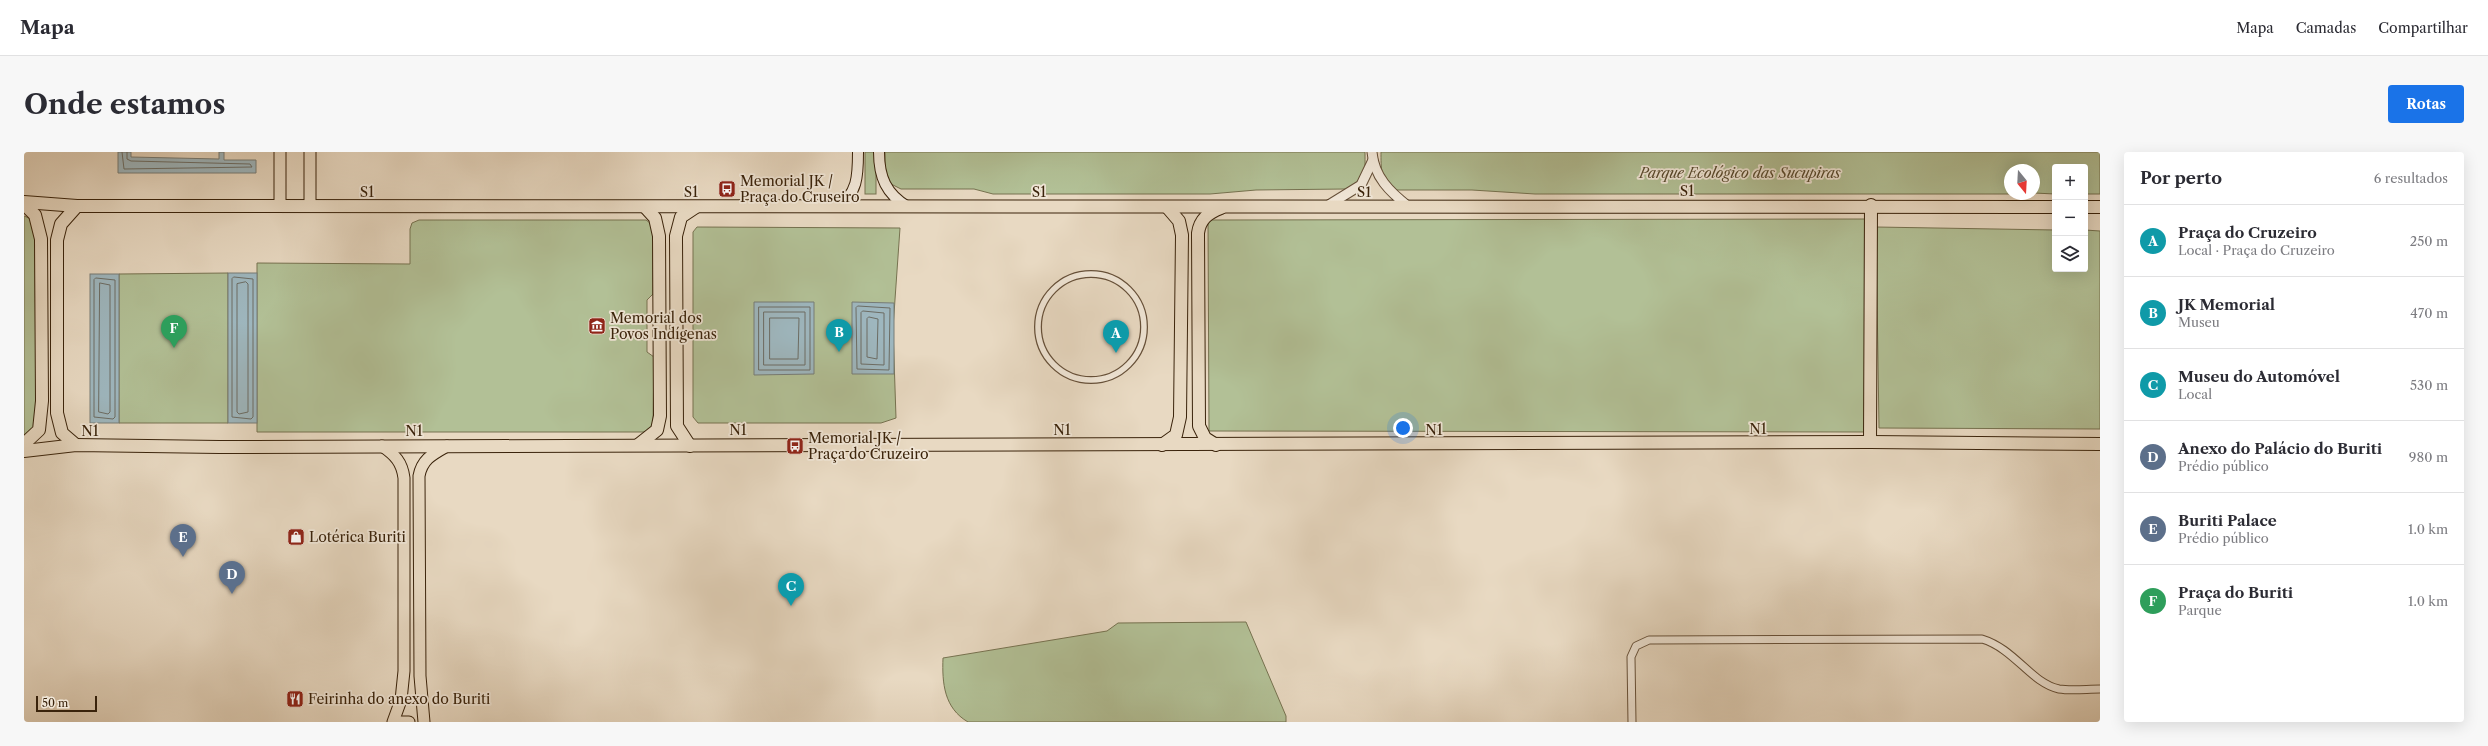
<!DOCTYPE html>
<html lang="pt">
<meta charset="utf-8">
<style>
:root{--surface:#fff;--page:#f7f7f7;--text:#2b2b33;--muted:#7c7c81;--line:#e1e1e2;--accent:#1a73e8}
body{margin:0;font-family:"Libre Caslon Text",serif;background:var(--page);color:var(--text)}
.controls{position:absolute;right:12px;top:12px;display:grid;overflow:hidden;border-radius:4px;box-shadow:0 4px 16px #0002}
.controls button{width:36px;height:36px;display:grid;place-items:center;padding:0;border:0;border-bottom:1px solid var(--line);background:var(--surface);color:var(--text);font:20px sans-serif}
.compass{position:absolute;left:1980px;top:12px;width:36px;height:36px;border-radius:50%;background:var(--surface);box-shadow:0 4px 16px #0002;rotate:162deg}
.scale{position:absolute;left:12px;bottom:10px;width:61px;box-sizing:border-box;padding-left:4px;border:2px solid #3a230b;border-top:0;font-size:11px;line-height:14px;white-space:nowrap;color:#3a230b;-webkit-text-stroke:3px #f0e6d7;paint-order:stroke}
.you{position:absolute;left:1379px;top:276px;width:14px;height:14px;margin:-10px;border:3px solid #fff;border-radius:50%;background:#1a73e8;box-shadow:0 0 0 6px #1a73e833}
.badge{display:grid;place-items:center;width:26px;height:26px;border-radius:50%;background:var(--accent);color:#fff;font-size:13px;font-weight:700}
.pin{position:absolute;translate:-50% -33px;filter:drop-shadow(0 1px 2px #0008)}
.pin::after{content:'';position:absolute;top:21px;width:14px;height:12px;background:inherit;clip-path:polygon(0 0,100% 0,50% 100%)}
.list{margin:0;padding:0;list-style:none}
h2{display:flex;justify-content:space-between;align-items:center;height:52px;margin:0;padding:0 16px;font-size:17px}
h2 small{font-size:13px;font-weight:400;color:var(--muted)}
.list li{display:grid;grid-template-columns:26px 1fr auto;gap:12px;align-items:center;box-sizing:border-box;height:72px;padding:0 16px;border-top:1px solid var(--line)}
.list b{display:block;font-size:15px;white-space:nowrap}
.list p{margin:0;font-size:13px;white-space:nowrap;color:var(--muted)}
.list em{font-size:13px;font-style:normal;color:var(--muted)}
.icon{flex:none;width:22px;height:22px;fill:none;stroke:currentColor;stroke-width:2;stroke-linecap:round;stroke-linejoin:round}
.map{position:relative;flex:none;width:2076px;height:570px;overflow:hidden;border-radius:4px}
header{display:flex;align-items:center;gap:24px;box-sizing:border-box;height:56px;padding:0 20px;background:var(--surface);border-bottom:1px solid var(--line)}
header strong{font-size:19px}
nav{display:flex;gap:22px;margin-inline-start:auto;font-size:14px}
.intro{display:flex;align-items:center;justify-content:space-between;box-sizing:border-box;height:96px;padding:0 24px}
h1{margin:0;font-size:28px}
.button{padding:10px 18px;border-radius:4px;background:var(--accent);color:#fff;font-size:14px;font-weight:700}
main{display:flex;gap:24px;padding:0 24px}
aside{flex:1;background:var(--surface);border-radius:4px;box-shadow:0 4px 16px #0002}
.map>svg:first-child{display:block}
.green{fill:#b2c096;stroke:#767250}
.water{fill:#9eb7bf;stroke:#767c77}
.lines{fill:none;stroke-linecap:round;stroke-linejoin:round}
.shore{stroke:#6c6d65;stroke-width:1}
.pedestrian-casing{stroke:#665039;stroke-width:8}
.minor-casing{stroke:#665039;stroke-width:9}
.tertiary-casing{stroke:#665039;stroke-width:11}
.secondary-casing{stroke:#3a230b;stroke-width:12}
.primary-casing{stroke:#3a230b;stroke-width:13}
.trunk-casing{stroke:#3a230b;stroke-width:14}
.pedestrian{stroke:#f0e6d7;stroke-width:5.5}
.minor{stroke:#f0e6d7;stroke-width:7}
.tertiary{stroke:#f0e6d7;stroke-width:9}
.secondary{stroke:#f0e6d7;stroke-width:10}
.primary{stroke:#e8d9c2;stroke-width:11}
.trunk{stroke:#e8d9c2;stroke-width:12}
.labels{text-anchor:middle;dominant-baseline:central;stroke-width:3.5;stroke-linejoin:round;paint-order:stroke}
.park-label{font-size:14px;font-style:italic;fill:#584a2e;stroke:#f0e6d7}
.poi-label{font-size:14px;fill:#3a230b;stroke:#f0e6d7;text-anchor:start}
.street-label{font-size:14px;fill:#3a230b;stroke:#f0e6d7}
</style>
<header>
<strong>Mapa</strong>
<nav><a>Mapa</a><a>Camadas</a><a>Compartilhar</a></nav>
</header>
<div class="intro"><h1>Onde estamos</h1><a class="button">Rotas</a></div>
<main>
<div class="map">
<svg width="2076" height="570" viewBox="0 0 2076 570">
<rect width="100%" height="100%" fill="#e8d9c2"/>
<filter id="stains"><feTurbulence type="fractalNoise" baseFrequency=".005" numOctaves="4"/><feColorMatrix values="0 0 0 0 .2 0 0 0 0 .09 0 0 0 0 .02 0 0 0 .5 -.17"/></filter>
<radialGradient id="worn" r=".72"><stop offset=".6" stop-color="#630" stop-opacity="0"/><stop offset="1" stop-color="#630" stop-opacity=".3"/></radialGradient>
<g class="green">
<rect x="841" y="0" width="11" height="42"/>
<path d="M861,0H1341C1341,23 1343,25 1322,37L1232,38L1186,42H969L950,37H877L865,31L861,19Z"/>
<path d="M1357,0H2076V42H2061V15H2031V42L2010,41V18H1986V42H1511L1448,38H1373C1356,33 1357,14 1357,0Z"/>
<path d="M0,64L5,66L11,74L12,275L0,286Z"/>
<path d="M1841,67L1845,280L1185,279L1184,68Z"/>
<path d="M395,68H622L626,71L629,77V142L623,148V200L630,205L629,273L622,280H233V111L386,112V77L388,71Z"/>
<path d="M673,75L876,76L869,176L872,266L857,271H674L669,265V80Z"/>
<path d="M1852,75L2031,78V117H2061V78L2076,79V277L1855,276Z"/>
<path d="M204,121V271H95V122Z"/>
<path d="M1222,470L1262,564V570H944C920,556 918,531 919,506L1083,479L1094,471Z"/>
</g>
<g class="water">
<path d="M94,0H107V5L195,7V0H200V8H232V21H94Z"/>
<rect x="204" y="121" width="29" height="150"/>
<rect x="66" y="122" width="29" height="149"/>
<path d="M730,150H790V222L730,223Z"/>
<path d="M828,150L870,151V222H828Z"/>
</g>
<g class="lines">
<g class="shore">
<path d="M98,0L100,17L228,15L226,12L107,9L103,7V0"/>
<path d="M210,125L229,127V265L227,267L208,265V127Z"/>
<path d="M72,126L91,128V265L89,267L70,265V128Z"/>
<path d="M222,130L224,132V260L215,262L213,260V132Z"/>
<path d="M76,131L86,133V260L84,262L75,260Z"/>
<path d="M834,154L866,156L865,218L833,217L832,156Z"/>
<rect x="735" y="155" width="51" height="63"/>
<path d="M839,159L860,161V213L837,212V161Z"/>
<rect x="740" y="160" width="41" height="53"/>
<path d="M845,165L854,167L853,207L843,205V167Z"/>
<path d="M746,166H775L774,207H746Z"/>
</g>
<defs>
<circle id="pedestrian" cx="1067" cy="175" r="53"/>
<path id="minor" d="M1608,570L1607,505L1612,494L1625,488L1958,487C1991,497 2007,531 2035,537C2048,539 2063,537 2076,537"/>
<g id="tertiary">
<path d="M1348,0C1350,25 1366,40 1385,55"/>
<path d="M1303,54L1337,33L1349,8"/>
</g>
<g id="secondary">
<path d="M855,0C855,25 862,42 884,55"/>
<path d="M812,55C834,43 834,23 834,0"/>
</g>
<g id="primary">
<path d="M286,0V54"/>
<path d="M256,54V0"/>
<path d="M358,294C371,303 378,310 380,326V519L377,548L369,570"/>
<path d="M373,570H385"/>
<path d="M400,570L396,524L395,324C398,307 409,302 423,294"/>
</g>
<g id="trunk">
<path d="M0,50L53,54L2031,55"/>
<path d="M0,52L11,63L17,87L18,249L15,278L0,292"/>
<path d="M2061,55H2076"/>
<path d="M1846,290L1847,53"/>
<path d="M52,293L38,281L33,261V88L37,72L53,54"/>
<path d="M614,293L633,278L636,264L635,84L631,66L621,55"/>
<path d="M1138,293L1152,283L1156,265L1158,83L1155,69L1143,55"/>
<path d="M1192,293L1181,286L1175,274L1174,81C1176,67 1184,61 1197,56"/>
<path d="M666,294L653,274L652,84L657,65L672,55"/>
<path d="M0,299L52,293L195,295L1846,290L2076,292"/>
</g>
</defs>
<use href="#pedestrian" class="pedestrian-casing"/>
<use href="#minor" class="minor-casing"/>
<use href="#tertiary" class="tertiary-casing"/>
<use href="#secondary" class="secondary-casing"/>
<use href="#primary" class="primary-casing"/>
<use href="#trunk" class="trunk-casing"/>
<use href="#pedestrian" class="pedestrian"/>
<use href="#minor" class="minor"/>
<use href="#tertiary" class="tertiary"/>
<use href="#secondary" class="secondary"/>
<use href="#primary" class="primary"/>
<use href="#trunk" class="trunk"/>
</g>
<defs>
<symbol id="bus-square" viewBox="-11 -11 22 22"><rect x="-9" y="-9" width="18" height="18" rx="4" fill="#8f2418" stroke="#f0e6d7"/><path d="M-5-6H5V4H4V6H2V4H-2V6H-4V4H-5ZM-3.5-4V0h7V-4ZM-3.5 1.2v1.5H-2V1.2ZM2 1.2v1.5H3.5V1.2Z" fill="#fff"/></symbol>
<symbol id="museum-square" viewBox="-11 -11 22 22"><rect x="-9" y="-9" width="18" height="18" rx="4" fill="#8f2418" stroke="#f0e6d7"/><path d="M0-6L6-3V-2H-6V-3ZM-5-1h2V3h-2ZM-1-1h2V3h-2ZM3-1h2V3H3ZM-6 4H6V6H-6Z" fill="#fff"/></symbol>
<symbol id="shop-square" viewBox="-11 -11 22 22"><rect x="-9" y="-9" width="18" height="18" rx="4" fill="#8f2418" stroke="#f0e6d7"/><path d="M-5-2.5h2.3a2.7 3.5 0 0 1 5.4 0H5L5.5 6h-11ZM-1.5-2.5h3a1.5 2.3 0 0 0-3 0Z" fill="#fff"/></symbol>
<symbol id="restaurant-square" viewBox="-11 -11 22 22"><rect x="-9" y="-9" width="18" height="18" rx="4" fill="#8f2418" stroke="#f0e6d7"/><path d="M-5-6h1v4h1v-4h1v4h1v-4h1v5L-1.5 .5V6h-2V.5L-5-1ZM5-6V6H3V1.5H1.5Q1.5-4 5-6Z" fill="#fff"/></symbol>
</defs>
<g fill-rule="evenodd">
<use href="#bus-square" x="693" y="27" width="20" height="20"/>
<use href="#museum-square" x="563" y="164" width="20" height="20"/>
<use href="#bus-square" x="761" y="284" width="20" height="20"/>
<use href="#shop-square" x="262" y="375" width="20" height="20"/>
<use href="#restaurant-square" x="261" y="537" width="20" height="20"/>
</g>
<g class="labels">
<g class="park-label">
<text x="1716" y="21">Parque Ecológico das Sucupiras</text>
</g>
<g class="poi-label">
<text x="716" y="29">Memorial JK /<tspan x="716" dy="16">Praça do Cruseiro</tspan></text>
<text x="586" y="166">Memorial dos<tspan x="586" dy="16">Povos Indígenas</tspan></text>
<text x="784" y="286">Memorial JK /<tspan x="784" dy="16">Praça do Cruzeiro</tspan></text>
<text x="285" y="385">Lotérica Buriti</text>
<text x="284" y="547">Feirinha do anexo do Buriti</text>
</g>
<g class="street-label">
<text x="1663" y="39">S1</text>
<text x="343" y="40">S1</text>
<text x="667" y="40">S1</text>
<text x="1015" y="40">S1</text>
<text transform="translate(1340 40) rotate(1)">S1</text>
<text x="1734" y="277">N1</text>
<text x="714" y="278">N1</text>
<text x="1038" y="278">N1</text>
<text x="1410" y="278">N1</text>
<text x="66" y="279">N1</text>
<text x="390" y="279">N1</text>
</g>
</g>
<rect width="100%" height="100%" filter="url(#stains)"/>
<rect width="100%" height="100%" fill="url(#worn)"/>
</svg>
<div class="controls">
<button>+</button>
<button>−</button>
<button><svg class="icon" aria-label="layers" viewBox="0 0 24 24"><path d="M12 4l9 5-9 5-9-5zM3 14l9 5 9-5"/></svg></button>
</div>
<svg class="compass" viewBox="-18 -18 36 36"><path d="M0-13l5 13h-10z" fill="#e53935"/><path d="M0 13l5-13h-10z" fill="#7c7c81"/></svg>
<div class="scale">50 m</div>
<div class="you"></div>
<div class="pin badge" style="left:1092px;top:201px;background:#0f9aa8">A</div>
<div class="pin badge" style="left:815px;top:200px;background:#0f9aa8">B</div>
<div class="pin badge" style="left:767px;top:454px;background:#0f9aa8">C</div>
<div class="pin badge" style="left:208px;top:442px;background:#5c6f8a">D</div>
<div class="pin badge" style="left:159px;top:405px;background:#5c6f8a">E</div>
<div class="pin badge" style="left:150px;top:196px;background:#2e9e5b">F</div>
</div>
<aside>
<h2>Por perto<small>6 resultados</small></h2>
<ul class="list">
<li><span class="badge" style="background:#0f9aa8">A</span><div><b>Praça do Cruzeiro</b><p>Local · Praça do Cruzeiro</p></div><em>250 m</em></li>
<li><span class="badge" style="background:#0f9aa8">B</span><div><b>JK Memorial</b><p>Museu</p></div><em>470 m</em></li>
<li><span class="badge" style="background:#0f9aa8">C</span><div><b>Museu do Automóvel</b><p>Local</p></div><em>530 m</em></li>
<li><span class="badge" style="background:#5c6f8a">D</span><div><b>Anexo do Palácio do Buriti</b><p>Prédio público</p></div><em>980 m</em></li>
<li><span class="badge" style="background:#5c6f8a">E</span><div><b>Buriti Palace</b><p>Prédio público</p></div><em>1.0 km</em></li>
<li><span class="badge" style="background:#2e9e5b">F</span><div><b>Praça do Buriti</b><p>Parque</p></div><em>1.0 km</em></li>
</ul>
</aside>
</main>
